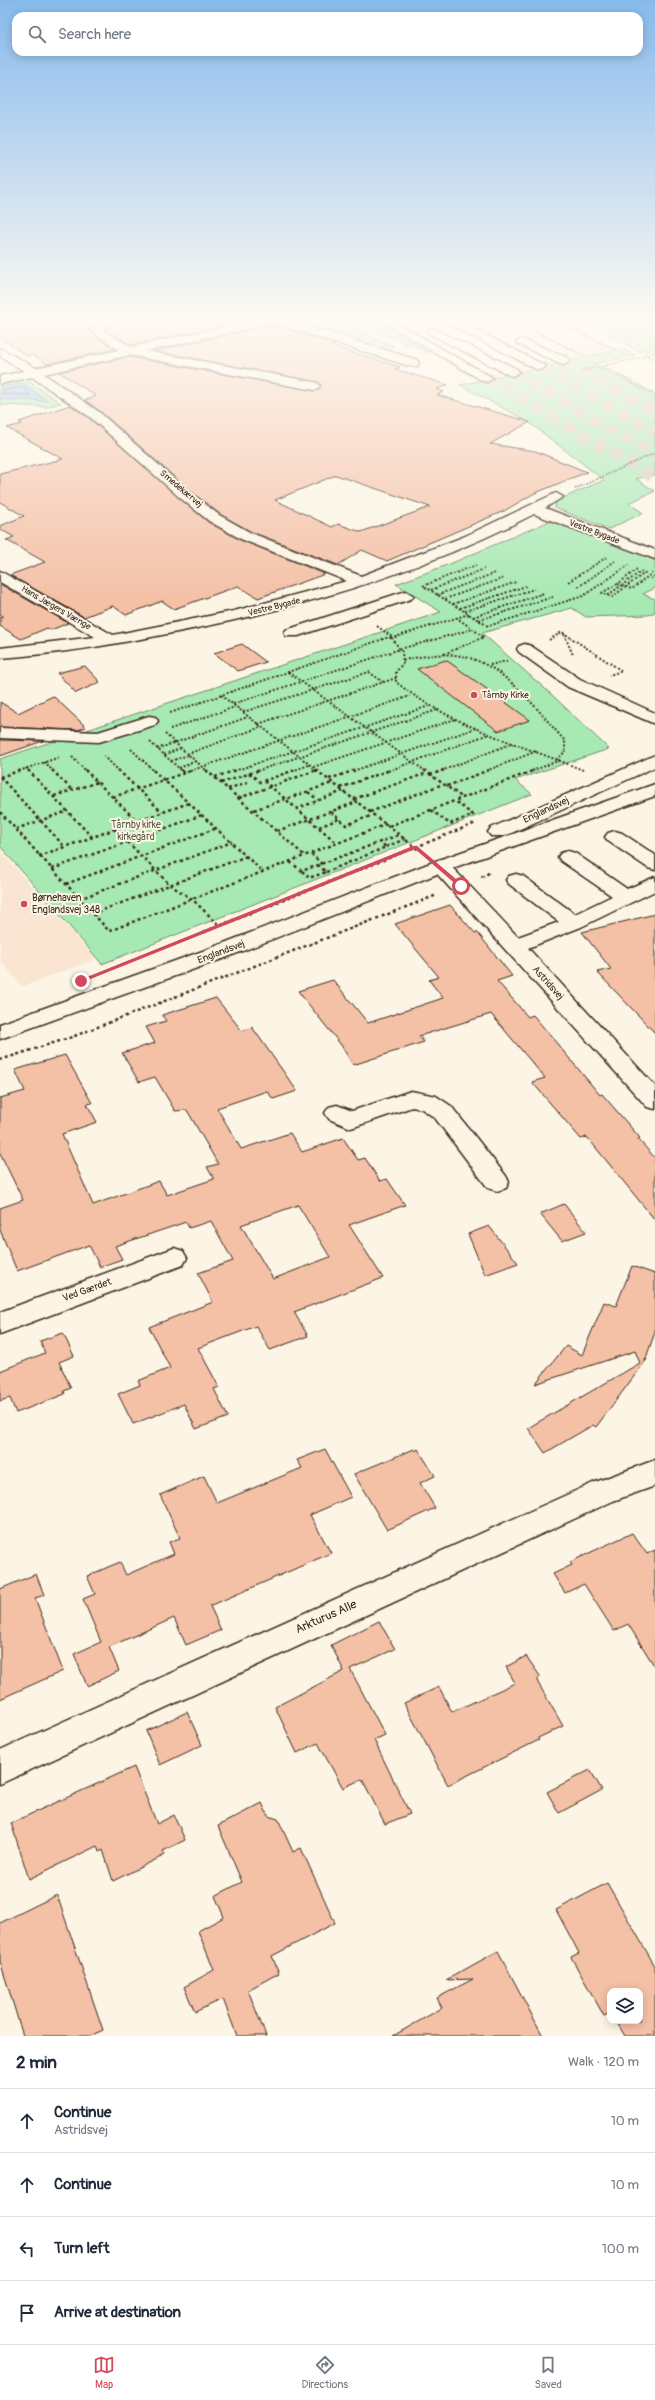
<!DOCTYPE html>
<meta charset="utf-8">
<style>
:root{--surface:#fff;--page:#f2f2f3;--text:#1f2937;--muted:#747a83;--line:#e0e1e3;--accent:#d1495b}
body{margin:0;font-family:Pangolin,sans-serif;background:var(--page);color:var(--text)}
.controls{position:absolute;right:12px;bottom:12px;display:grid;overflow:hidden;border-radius:8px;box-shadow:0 2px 10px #0003}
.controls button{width:36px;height:36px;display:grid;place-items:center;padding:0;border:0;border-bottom:1px solid var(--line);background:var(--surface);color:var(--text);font:20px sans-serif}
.stop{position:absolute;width:12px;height:12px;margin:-9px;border:3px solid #d1495b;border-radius:50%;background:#fff}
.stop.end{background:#d1495b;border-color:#fff;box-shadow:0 1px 4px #0008}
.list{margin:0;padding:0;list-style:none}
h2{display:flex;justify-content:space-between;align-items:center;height:52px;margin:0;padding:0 16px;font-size:17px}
h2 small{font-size:13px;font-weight:400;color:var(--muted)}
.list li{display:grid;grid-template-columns:26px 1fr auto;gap:12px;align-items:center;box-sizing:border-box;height:64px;padding:0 16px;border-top:1px solid var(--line)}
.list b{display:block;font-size:15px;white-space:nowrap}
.list p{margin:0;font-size:13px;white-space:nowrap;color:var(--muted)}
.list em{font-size:13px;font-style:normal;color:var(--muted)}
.icon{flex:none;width:22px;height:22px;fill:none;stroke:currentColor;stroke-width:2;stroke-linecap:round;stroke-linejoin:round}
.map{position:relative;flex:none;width:655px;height:2036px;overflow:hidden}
.search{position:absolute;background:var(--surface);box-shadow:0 2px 10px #0003;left:12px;right:12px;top:12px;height:44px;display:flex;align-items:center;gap:10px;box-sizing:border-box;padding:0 14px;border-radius:12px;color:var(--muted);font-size:15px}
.sheet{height:308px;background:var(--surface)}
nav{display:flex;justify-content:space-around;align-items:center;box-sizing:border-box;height:56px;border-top:1px solid var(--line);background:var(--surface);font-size:11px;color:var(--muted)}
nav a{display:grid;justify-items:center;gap:2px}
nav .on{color:var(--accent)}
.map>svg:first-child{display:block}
.built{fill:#fae5d2}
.green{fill:#a7e9b3;stroke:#718a68}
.water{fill:#97c3f1;stroke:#72869d}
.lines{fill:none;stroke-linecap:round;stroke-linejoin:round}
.shore{stroke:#606772;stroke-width:1}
.building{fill:#f4c0a6;stroke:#3b2a1e;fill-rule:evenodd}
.highway-tunnel{stroke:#d5ccbd;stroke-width:12;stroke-dasharray:12 6;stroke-linecap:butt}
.minor-casing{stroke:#3b2a1e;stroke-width:3}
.major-casing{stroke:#3b2a1e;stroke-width:3}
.highway-casing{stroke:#3b2a1e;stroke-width:3}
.path-far2{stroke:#3b2a1e;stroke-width:1.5;stroke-dasharray:1.5 1.5;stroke-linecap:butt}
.path-far1{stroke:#3b2a1e;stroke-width:2;stroke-dasharray:2 2;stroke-linecap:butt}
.path{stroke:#3b2a1e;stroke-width:2.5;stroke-dasharray:3 3;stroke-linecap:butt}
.minor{fill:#fcf5e5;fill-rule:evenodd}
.major{fill:#fcf5e5;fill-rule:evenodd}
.highway{fill:#fcf5e5;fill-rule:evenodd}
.rail{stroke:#3b2a1e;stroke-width:1.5;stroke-dasharray:3.5 1.5;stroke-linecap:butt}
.route{fill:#d1495b}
.poi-dot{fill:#d1495b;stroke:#fcf5e5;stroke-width:1.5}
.labels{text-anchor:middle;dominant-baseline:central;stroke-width:4;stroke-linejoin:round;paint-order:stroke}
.far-street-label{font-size:9px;fill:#3b2a1e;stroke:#fcf5e5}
.far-poi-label{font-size:9px;fill:#3b2a1e;stroke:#fcf5e5;text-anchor:start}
.street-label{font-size:10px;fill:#3b2a1e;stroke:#fcf5e5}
.park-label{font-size:10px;fill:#565a43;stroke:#fcf5e5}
.poi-label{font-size:10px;fill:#3b2a1e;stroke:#fcf5e5;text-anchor:start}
.near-street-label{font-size:12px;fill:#3b2a1e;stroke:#fcf5e5}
</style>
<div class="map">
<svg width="655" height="2036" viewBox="0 0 655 2036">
<rect width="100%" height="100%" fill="#fcf5e5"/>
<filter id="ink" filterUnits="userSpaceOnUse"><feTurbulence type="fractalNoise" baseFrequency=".025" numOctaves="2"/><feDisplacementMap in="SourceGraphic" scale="8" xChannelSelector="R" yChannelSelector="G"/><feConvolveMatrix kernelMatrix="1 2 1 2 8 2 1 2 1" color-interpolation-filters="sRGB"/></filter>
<g filter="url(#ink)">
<g class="built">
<path d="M496,318H559L620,349L577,358Z"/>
<path d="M0,850L96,959L22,987L0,960Z"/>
</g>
<g class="green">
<path d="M291,318H324L394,346L379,348L294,323L288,319Z"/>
<path d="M341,318H369L430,353L342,318Z"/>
<path d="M600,318H648L655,326V355L619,336Z"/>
<path d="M623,349L635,355L594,364L655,396V475L636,479L655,491L629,503L643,513L609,529L555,508L556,501L604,480L527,421L460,385Z"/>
<path d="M24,378L61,403L47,407L0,405V385Z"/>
<path d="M552,520L655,559V588L643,594L655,599V612L648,615L586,617L572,608L482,633L552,695L609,749L515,780L532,794L102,964L0,846V759L441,612L396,584L452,563Z"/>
</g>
<path class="water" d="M15,384H24L47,401L0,399V388Z"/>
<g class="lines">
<path class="shore" d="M16,388H24L30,395L2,394L3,391Z"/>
</g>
<g class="building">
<path d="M0,318L59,326L60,318H103L88,330L115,349L47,364L33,355L27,356L0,337Z"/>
<path d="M119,318H251L255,319L131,345L106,330Z"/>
<path d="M273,325L335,345L331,346L400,367L395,369L448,385L437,389L444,392L437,395L530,422L490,444L535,451L587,472L533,494L504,511L387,561L362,550L338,565L252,532L220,514L189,490L100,411L85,400L96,396L59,372L129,357L314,391L318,390L321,385L314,381L154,351ZM336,475L430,507L361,532L338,524L332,527L275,500Z"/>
<path d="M70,405L89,418L208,522L240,540L325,574L258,598L238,586L174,609L162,601L126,615L113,606L84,617L10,575L45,562L6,540L14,537L0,529V526L24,516L0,502V474L63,459L7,428L22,424L19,422Z"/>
<path d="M0,584L68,623L51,630L47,628L21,639L0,626V618L3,616L0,614Z"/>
<path d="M242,644L266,662L238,671L214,653Z"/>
<path d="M446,660L512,707L530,720L498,731L417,669Z"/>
<path d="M85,666L100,682L76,693L57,673Z"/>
<path d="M53,696L86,727L78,730L0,727V702L18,713Z"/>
<path d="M0,740L43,741L0,756Z"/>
<path d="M450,905L475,933L477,932L512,976L497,981L528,1017L533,1015L600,1095L602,1094L640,1138L638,1139L655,1158V1220L587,1137L581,1139L532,1082L545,1078L491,1014L419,1036L424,1042L353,1065L341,1045L298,991L333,980L368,1023L443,998L429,980L439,977L395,924Z"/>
<path d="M655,914V1033L597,972L611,969L582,932Z"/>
<path d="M216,998L242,1031L252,1027L297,1091L273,1099L267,1091L217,1108L241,1149L290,1133L302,1152L343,1138L358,1160L365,1158L380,1181L387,1179L405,1205L349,1225L383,1278L294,1312L308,1336L270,1350L256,1326L198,1348L219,1387L214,1389L228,1417L196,1429L184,1404L133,1424L118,1394L140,1385L138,1381L170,1368L149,1327L213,1302L198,1273L233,1261L211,1221L189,1228L186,1222L115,1246L122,1259L100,1267L89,1245L17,1271L0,1230V1208L23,1200L0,1153V1098L25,1091L15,1070L65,1055L92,1103L87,1104L97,1122L62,1134L93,1205L159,1181L167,1195L214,1179L207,1167L218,1164L187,1110L175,1111L155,1077L139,1082L122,1053L155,1043L146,1027L166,1021L162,1015ZM298,1205L330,1257L273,1279L241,1225Z"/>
<path d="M564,1204L586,1232L562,1241L540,1214Z"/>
<path d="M489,1226L518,1263L485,1275L468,1234Z"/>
<path d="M632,1266L655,1274V1332L645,1361L647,1359L596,1427L593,1425L545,1453L528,1428L640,1363L635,1351L535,1384L566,1346L582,1355L604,1302L616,1306Z"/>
<path d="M63,1333L74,1356L59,1362L71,1388L64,1391L65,1394L16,1413L10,1398L0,1401V1371L45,1353L40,1341Z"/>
<path d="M325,1449L351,1497L310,1515L331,1553L210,1606L221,1630L186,1645L174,1618L109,1647L119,1671L87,1686L74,1654L101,1642L83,1599L95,1594L87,1576L120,1562L126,1575L174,1554L169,1542L180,1538L160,1495L204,1476L217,1503L302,1468L297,1460Z"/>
<path d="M414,1449L415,1451L418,1449L435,1476L420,1483L435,1508L387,1530L354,1474Z"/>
<path d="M632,1533L647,1554L655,1550V1667L628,1624L614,1631L584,1584L565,1593L553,1574L572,1565L570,1562Z"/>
<path d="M36,1574L44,1595L35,1598L63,1671L0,1699V1589Z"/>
<path d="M379,1621L395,1649L350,1669L385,1735L374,1740L410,1814L385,1824L362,1779L343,1788L318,1743L297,1753L275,1707L344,1671L331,1645Z"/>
<path d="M526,1656L540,1676L537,1681L563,1726L538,1738L539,1740L448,1785L404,1703L439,1687L452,1712L515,1683L506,1667Z"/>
<path d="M187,1712L202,1745L160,1765L146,1731Z"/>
<path d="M134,1767L157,1824L174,1815L185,1840L163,1851L165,1855L113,1881L103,1850L99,1852L97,1846L29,1879L11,1823Z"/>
<path d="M590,1770L602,1790L559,1813L547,1792Z"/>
<path d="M262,1803L268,1816L278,1819L293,1852L301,1848L335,1923L272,1956L279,1973L248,1990L266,2036H237L223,1999L195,2012L184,1987L214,1970L198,1931L224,1917L215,1896L242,1882L218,1826Z"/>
<path d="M607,1883L655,1966V2036H625L616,2021H640V1991H610V2013L604,2016L571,1957L579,1953L556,1910Z"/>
<path d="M57,1895L103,2030L90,2036H23L0,1961V1923Z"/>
<path d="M498,1951L543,2036H393L442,2008L437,1998L473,1979L446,1980Z"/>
</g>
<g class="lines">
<g class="highway-tunnel">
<path d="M564,361L655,411"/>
<path d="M540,366L655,432"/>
<path d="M513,372L655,455"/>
<path d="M487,378L655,478"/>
</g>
<defs>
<g id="minor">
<path d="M105,318H118L103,330L131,347L266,318H284L417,360L419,363L417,366H409L273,323L146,351L314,382L318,383L320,386L318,389L314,390L129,355L44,374L99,412L188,491L219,515L251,533L361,576L463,537L556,493L563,497L545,508L655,550V559L534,514C418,574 295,610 167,634C112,645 57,654 0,658V648L95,637L0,582V571L113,635L234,611L347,581L241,539L209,521L178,496L90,417L32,377L0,384V376L24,371L0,356V348L36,368L119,350L90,330Z"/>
<path d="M406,591L414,596L411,599L298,636H286L284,633L286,630Z"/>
<path d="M525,644L531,646L580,679L655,713V724L568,687L519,652L517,649L519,646Z"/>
<path d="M149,716L155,717L158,721L155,725L99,742L0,738V728L98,732Z"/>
<path d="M615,831L622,833L655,855V870L648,868L608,841L605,837L608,833Z"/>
<path d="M568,851L575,853L627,889L655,877V891L581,927L528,948L655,1086V1109L647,1107L430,866L433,862L440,860L447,862L518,937L559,922L509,884L506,880L509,876L516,874L523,876L575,914L612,896L561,861L558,857L561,853Z"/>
<path d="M411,1091L436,1096L451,1106L506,1176L509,1182L506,1188L497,1191L488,1188L435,1118L422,1109L412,1107L351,1128L329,1119L325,1113L329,1107L337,1105L352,1111Z"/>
<path d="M174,1248L183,1251L187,1258L183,1265L0,1334V1312Z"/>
<path d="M655,1460V1486L613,1501L0,1784V1750L593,1483Z"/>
</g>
<g id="major">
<path d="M655,755V767L505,836H491L488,832L491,828Z"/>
<path d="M655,784V796L447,870L225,958L0,1039V1024L211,948L433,862Z"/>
</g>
<g id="highway">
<path d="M376,318H388L493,378L487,382L483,381Z"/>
<path d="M440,318H453L546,366L540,370L536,369L441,320Z"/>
<path d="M432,328L517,369L519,372L513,376L509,375L428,333V329Z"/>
<path d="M522,339L568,358L570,361L564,365L560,364L518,344L516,342Z"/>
</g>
</defs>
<use href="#minor" class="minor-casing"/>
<use href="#major" class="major-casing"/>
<use href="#highway" class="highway-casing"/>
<g class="path-far2">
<path d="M593,318L613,337L655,359"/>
<path d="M604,367L655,394"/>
<path d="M580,371L649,356"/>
<path d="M575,489L655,453"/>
</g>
<g class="path-far1">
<path d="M637,569L618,584L632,589L652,573"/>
<path d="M650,579L655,576"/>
<path d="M568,582L607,557"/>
<path d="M617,584L602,593L612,597L646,572"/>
<path d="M423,586L476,565"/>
<path d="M425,587L488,626L583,596L629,565"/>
<path d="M578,587L615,561"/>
<path d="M431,590L484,569"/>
<path d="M437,595L495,573"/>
<path d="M608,595L642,571"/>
<path d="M445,599L504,578"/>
<path d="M453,604L516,582"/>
<path d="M460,608L526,586"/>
<path d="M465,611L534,589"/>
<path d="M469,614L392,638L402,652L403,663L396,672V682C451,726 519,744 583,770"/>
<path d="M473,617L544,593"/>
<path d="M479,620L553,597"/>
<path d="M377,626L392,637"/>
<path d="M564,634L573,655"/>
<path d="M549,640L562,632L622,671L609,675"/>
<path d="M444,654L484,637L457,618"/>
<path d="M403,660C420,657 437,653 454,655C502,659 536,709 565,741V752L557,759"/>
<path d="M490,665L507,661"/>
<path d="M288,672L425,771"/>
<path d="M221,695L318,771"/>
<path d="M233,704L400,649L473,629"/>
<path d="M243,712L369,672L383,682"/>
<path d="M170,713L386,638H392"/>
<path d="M258,724L396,678"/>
<path d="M170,729L235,707"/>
<path d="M165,734L207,771"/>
<path d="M150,742L182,771"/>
<path d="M131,749L154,771"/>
<path d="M157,749L248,717"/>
<path d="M187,754L261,727"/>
<path d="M164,755L181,748"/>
<path d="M104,756L119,771"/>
<path d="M72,757L86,771"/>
<path d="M171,761L188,755"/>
<path d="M44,762L53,771"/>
<path d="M313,767L456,719"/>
<path d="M26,768L29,771"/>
<path d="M179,768L196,761"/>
<path d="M19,771L60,757"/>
<path d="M190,771L410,696"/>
<path d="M234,771L429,706"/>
<path d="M257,771L437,710"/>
<path d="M292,771L309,765"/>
<path d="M315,771L317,770"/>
<path d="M353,771L476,728"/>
<path d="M388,771L489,734"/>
<path d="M441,771L513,743"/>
<path d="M486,771L537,751"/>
<path d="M532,771L560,760"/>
</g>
<g class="path">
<path d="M28,770L92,837"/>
<path d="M52,770L72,790"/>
<path d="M85,770L137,821"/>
<path d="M118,770L162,812"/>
<path d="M153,770L263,872"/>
<path d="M181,770L185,773"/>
<path d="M206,770L305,856"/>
<path d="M316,770L420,851"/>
<path d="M424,770L463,798"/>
<path d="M249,773L260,782L295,770"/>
<path d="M430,775L444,770"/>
<path d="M0,777L22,770"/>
<path d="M0,777L65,847"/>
<path d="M215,777L237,770"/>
<path d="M329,779L356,770"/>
<path d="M264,781L337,843"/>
<path d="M221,783L260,770"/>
<path d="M447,786L489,770"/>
<path d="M340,788L390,770"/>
<path d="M228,789L250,781"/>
<path d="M308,792L318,800"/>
<path d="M54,796L98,782"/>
<path d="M113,797L193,770"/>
<path d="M239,798L317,770"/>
<path d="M354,799L427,773"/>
<path d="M296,809L343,791"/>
<path d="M254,810L332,783"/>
<path d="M431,810L450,824L473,815L455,801"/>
<path d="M0,812L109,931L387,824"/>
<path d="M331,812L346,825L373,815"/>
<path d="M370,812L443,784"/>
<path d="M389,826L535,770"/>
<path d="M319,827L339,819"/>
<path d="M16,829L68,811"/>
<path d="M115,829L170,885L192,899L220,926"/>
<path d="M277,831L357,802"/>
<path d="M386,847L405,839"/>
<path d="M311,854L322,864"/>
<path d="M39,856L189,803"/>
<path d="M290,862L302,871L399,835"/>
<path d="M52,869L202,815"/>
<path d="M302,871L309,878L326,872L318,865"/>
<path d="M326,872L386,847L380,842"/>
<path d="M481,877L491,872"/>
<path d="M66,884L217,828"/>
<path d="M79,899L232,842"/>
<path d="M92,914L247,856"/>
<path d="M204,932L476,823"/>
<path d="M0,1060L72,1037L437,895"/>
</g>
<use href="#minor" class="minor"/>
<use href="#major" class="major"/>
<use href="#highway" class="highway"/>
<g class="rail">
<path d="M508,318L585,356"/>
<path d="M549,318L616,350"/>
</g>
</g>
</g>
<linearGradient id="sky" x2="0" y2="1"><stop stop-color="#87baec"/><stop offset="0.53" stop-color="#fefaf3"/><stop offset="1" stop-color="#fefaf3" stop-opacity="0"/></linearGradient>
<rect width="655" height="603" fill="url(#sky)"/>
<path class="route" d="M413,846H417L463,885V887H459L415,849L83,982L77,981Z"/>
<g class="poi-dot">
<circle cx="474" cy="695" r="4"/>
<circle cx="24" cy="904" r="4"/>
</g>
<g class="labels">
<g class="far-street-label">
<text transform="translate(181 489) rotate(40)">Smedekærvej</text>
<text transform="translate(594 532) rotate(21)">Vestre Bygade</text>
<text transform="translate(274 607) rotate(-14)">Vestre Bygade</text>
<text transform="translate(56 608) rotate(30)">Hans Jægers Vænge</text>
</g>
<g class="far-poi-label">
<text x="482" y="695">Tårnby Kirke</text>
</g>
<g class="street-label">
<text transform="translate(546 810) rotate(-25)">Englandsvej</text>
<text transform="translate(221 952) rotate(-21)">Englandsvej</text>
<text transform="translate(548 983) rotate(48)">Astridsvej</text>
<text transform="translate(87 1290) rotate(-20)">Ved Gærdet</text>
</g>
<g class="park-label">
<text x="136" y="825">Tårnby kirke<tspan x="136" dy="12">kirkegård</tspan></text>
</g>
<g class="poi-label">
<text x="32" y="898">Børnehaven<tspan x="32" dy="12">Englandsvej 348</tspan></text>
</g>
<g class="near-street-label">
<text transform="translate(326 1617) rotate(-24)">Arkturus Alle</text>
</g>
</g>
</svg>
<div class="controls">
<button><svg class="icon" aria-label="layers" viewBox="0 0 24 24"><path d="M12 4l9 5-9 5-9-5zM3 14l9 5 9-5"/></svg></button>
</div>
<div class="stop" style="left:461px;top:886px"></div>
<div class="stop end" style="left:81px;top:981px"></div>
<div class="search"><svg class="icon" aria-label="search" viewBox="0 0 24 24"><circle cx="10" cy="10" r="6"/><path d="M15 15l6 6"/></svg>Search here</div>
</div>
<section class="sheet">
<h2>2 min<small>Walk · 120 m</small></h2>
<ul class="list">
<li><svg class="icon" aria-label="ahead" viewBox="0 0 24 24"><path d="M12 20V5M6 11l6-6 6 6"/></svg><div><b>Continue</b><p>Astridsvej</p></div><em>10 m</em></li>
<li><svg class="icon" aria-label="ahead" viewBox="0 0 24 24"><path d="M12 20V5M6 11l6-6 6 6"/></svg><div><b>Continue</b></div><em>10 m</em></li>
<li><svg class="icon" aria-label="left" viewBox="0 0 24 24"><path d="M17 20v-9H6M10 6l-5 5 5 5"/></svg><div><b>Turn left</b></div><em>100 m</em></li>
<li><svg class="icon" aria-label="arrive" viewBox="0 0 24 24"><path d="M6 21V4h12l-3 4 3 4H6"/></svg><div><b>Arrive at destination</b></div></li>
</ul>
</section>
<nav>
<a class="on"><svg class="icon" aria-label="map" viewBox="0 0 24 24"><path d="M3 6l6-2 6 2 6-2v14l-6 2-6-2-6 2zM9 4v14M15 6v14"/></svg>Map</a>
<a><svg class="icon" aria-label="directions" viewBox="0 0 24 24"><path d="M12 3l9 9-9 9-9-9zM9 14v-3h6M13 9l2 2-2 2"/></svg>Directions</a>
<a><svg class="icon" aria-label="saved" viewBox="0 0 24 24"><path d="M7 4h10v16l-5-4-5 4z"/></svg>Saved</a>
</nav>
